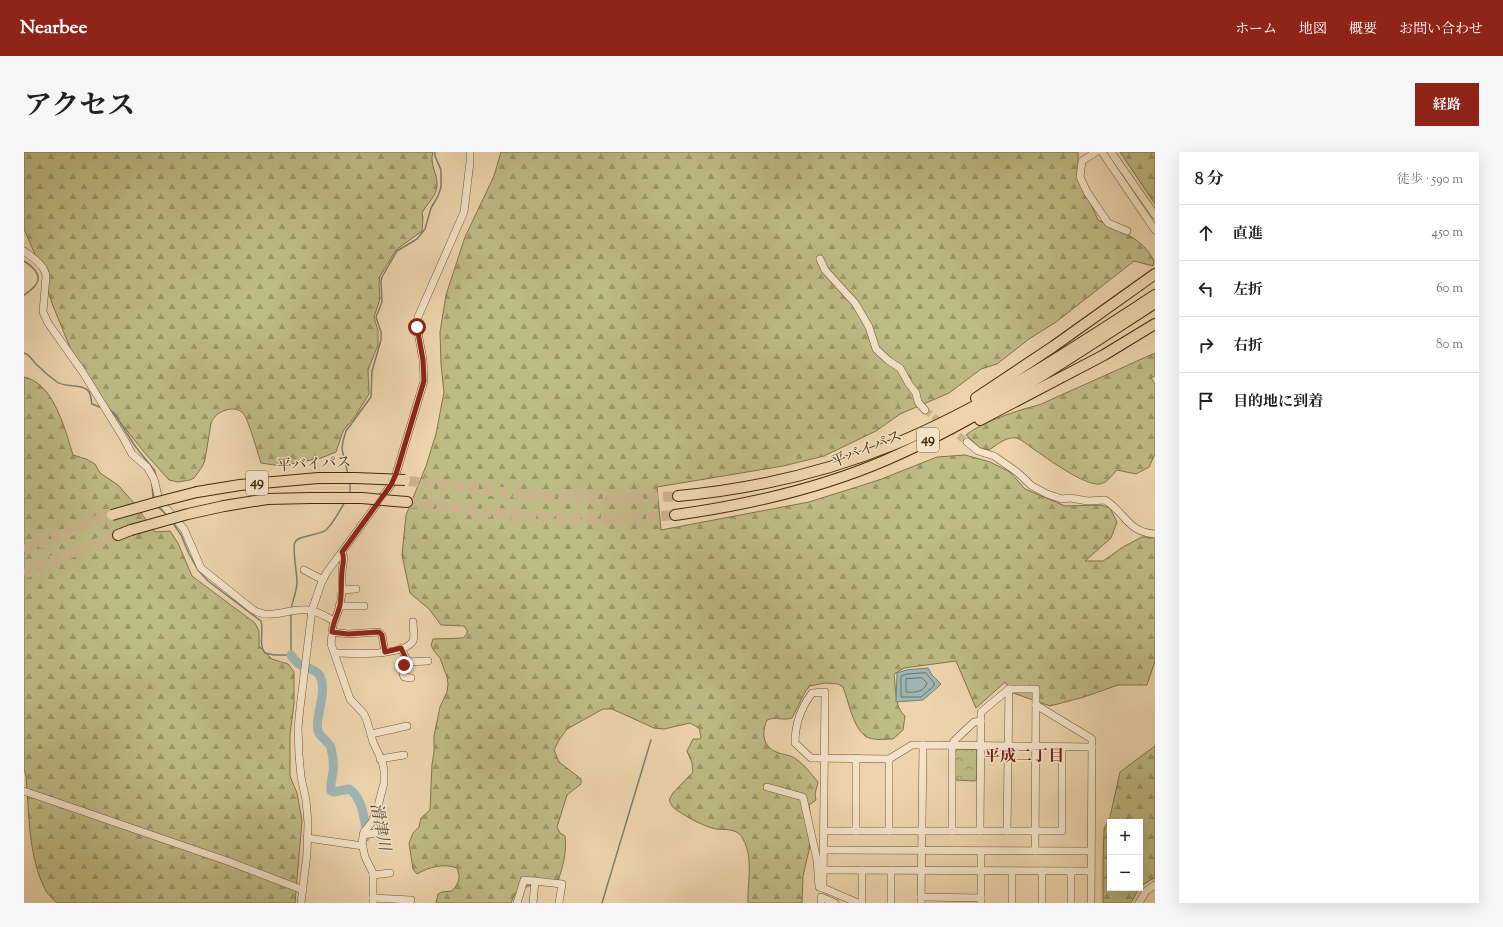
<!DOCTYPE html>
<html lang="ja">
<meta charset="utf-8">
<style>
:root{--surface:#fff;--page:#f6f6f6;--text:#202124;--muted:#757577;--line:#e0e0e0;--accent:#8f2418}
body{margin:0;font-family:"Sorts Mill Goudy","Noto Serif JP",serif;background:var(--page);color:var(--text)}
.controls{position:absolute;right:12px;bottom:12px;display:grid;overflow:hidden;border-radius:0px;box-shadow:0 4px 16px #0002}
.controls button{width:36px;height:36px;display:grid;place-items:center;padding:0;border:0;border-bottom:1px solid var(--line);background:var(--surface);color:var(--text);font:20px sans-serif}
.stop{position:absolute;width:12px;height:12px;margin:-9px;border:3px solid #8f2418;border-radius:50%;background:#fff}
.stop.end{background:#8f2418;border-color:#fff;box-shadow:0 1px 4px #0008}
.list{margin:0;padding:0;list-style:none}
h2{display:flex;justify-content:space-between;align-items:center;height:52px;margin:0;padding:0 16px;font-size:17px}
h2 small{font-size:13px;font-weight:400;color:var(--muted)}
.list li{display:grid;grid-template-columns:26px 1fr auto;gap:12px;align-items:center;box-sizing:border-box;height:56px;padding:0 16px;border-top:1px solid var(--line)}
.list b{display:block;font-size:15px;white-space:nowrap}
.list em{font-size:13px;font-style:normal;color:var(--muted)}
.icon{flex:none;width:22px;height:22px;fill:none;stroke:currentColor;stroke-width:2;stroke-linecap:round;stroke-linejoin:round}
.map{position:relative;flex:none;width:1131px;height:751px;overflow:hidden;border-radius:0px}
header{display:flex;align-items:center;gap:24px;box-sizing:border-box;height:56px;padding:0 20px;background:var(--accent);color:#fff}
header strong{font-size:19px}
nav{display:flex;gap:22px;margin-inline-start:auto;font-size:14px}
.intro{display:flex;align-items:center;justify-content:space-between;box-sizing:border-box;height:96px;padding:0 24px}
h1{margin:0;font-size:28px}
.button{padding:10px 18px;border-radius:0px;background:var(--accent);color:#fff;font-size:14px;font-weight:700}
main{display:flex;gap:24px;padding:0 24px}
aside{flex:1;background:var(--surface);border-radius:0px;box-shadow:0 4px 16px #0002}
.map>svg:first-child{display:block}
.forest{fill:url(#forest-firs);stroke:#817446}
.park{fill:url(#park-crowns);stroke:#817446}
.water{fill:#9eb5b5;stroke:#7a7e70}
.lines{fill:none;stroke-linecap:round;stroke-linejoin:round}
.shore{stroke:#70705e;stroke-width:1}
.stream{stroke:#7a7e70;stroke-width:1.5}
.river{stroke:#9eb5b5;stroke-width:9}
.minor-tunnel{stroke:#cbb28b;stroke-width:7;stroke-dasharray:7 3.5;stroke-linecap:butt}
.highway-tunnel{stroke:#cbb28b;stroke-width:10;stroke-dasharray:10 5;stroke-linecap:butt}
.minor-casing{stroke:#6e5631;stroke-width:8}
.highway-casing{stroke:#432c08;stroke-width:12}
.minor{stroke:#f3e3c9;stroke-width:7}
.highway{stroke:#edd4ac;stroke-width:10}
.highway-bridge-casing{stroke:#432c08;stroke-width:12;stroke-linecap:butt}
.highway-bridge{stroke:#edd4ac;stroke-width:10}
.route{stroke:#8f2418;stroke-width:5}
.labels{text-anchor:middle;dominant-baseline:central;stroke-width:3;stroke-linejoin:round;paint-order:stroke}
.shield{fill:#f3e3c9;stroke:#786342;stroke-width:1}
.shield-label{font-size:14px;font-weight:bold;fill:#432c08}
.street-label{font-size:15px;fill:#432c08;stroke:#f3e3c9}
.neighbourhood-label{font-size:16px;font-weight:bold;fill:#7a1f14;stroke:#f3e3c9}
.water-label{font-size:16px;font-style:italic;fill:#55472b;stroke:#f3e3c9}
</style>
<header>
<strong>Nearbee</strong>
<nav><a>ホーム</a><a>地図</a><a>概要</a><a>お問い合わせ</a></nav>
</header>
<div class="intro"><h1>アクセス</h1><a class="button">経路</a></div>
<main>
<div class="map">
<svg width="1131" height="751" viewBox="0 0 1131 751">
<defs>
<pattern id="forest-firs" width="22" height="20" patternUnits="userSpaceOnUse"><rect width="22" height="20" fill="#bfbb85"/><path d="M5 1l3.5 6h-7zM16 11l3.5 6h-7z" fill="#9d986b"/></pattern>
<pattern id="park-crowns" width="20" height="18" patternUnits="userSpaceOnUse"><rect width="20" height="18" fill="#bfbb85"/><path d="M2 6a3 3 0 1 1 6 0M12 15a3 3 0 1 1 6 0" fill="none" stroke="#9d986b"/></pattern>
</defs>
<rect width="100%" height="100%" fill="#edd4ac"/>
<filter id="stains"><feTurbulence type="fractalNoise" baseFrequency=".005" numOctaves="4"/><feColorMatrix values="0 0 0 0 .2 0 0 0 0 .09 0 0 0 0 .02 0 0 0 .5 -.17"/></filter>
<radialGradient id="worn" r=".72"><stop offset=".6" stop-color="#630" stop-opacity="0"/><stop offset="1" stop-color="#630" stop-opacity=".3"/></radialGradient>
<g class="forest">
<path d="M0,0H409C405,13 414,21 413,34C412,45 403,51 398,61L399,66L398,79L372,98L356,124L355,132L356,147L350,165L354,179V193L344,218L345,242L332,263L319,279L312,300L297,306L257,314L237,311C234,302 224,266 219,261C215,257 209,256 202,258C195,260 190,264 187,271L181,308L178,315L170,326L166,328L154,330L145,328L120,300L81,251L48,200L29,154L13,107L0,77Z"/>
<path d="M477,0H1054V22L1074,68C1096,79 1119,86 1130,109L1129,114L1110,109L1032,170L1005,187L973,212L957,217L925,241L876,262L852,279L800,304L759,314L633,335L637,378L785,350L855,328L913,305L941,303L966,310L986,320L1001,337L1041,354L1076,353L1086,356L1093,370L1087,386L1061,409H1079L1099,395L1118,385H1131V509L1123,533H1094L1060,545L1026,554L989,541L981,530L952,556L932,509L880,516L870,522C872,535 870,555 881,564L879,578L869,587C861,587 848,589 841,584C828,573 825,550 819,535L814,532L801,531L786,534L781,540L768,566C757,569 753,564 743,568C737,582 739,596 755,601C762,603 766,603 772,607C781,613 787,622 794,630L791,642L792,648L785,653L789,681L779,724L778,751H724C723,730 730,707 719,687C714,676 702,678 692,677C680,675 659,663 650,656C647,654 647,651 645,648L649,641L669,620L668,611L663,599L669,587H676L677,585L675,576L666,571L640,577L630,576L588,557H579L543,577L535,588L530,598L535,610L557,627V632L543,643L533,675L536,681L541,684C543,700 539,714 534,729C516,731 507,731 491,741L487,751H412L414,742L418,740L428,739C435,731 437,726 433,716C420,711 405,715 393,722L389,717L385,691L389,681L395,675L397,666L406,658L408,612L410,600V584L416,555L423,540L424,532L423,525L416,506L410,499L407,493L409,487L439,486L443,482V478L440,474L417,473L405,457L386,441L378,403L382,363L402,314L412,282L420,240L417,212L416,180L422,143L441,85L470,24Z"/>
<path d="M1096,0H1131V52Z"/>
<path d="M1131,201V224L1127,226L1131,232V302L1125,315L1112,322L1093,318C1088,323 1083,331 1076,332C1060,334 1023,306 1008,296C1004,293 998,288 993,286C982,284 973,293 965,298L956,296L942,283C958,270 994,258 1015,253Z"/>
<path d="M0,225C30,231 41,278 49,303L62,307L71,312L76,321L94,333L109,350L131,380L146,379L154,391L168,424L231,471L235,479V494L248,507L264,512L270,520V551L266,583V624L273,641L278,669L271,751H33C29,747 23,742 21,737C4,704 5,659 2,624L0,617Z"/>
<path d="M1131,594V726L1126,728L1116,735V670H1086V736H1115L1107,751H1079V712L1080,677L1086,665L1096,620Z"/>
</g>
<path class="park" d="M934,597H951L953,599V627L951,629L931,628V600Z"/>
<path class="water" d="M904,516L908,523L917,532L915,534L899,548L872,550L873,521L882,518Z"/>
<g class="lines">
<g class="shore">
<path d="M902,521L910,531V534L897,545H877V524L883,522Z"/>
<path d="M898,526L903,531C900,540 891,541 882,540V527Z"/>
</g>
<g class="stream">
<path d="M0,109C19,121 19,131 0,143"/>
<path d="M0,201C7,203 8,209 13,213C19,219 26,225 33,230C41,236 60,231 65,240C67,243 67,248 68,252L78,256"/>
<path d="M85,258L90,261L111,294L131,319L132,324"/>
<path d="M324,322L318,297L319,289L322,279L347,245L348,219L357,188V180L352,165L358,150L357,130L358,125L373,99L393,87L401,77L407,56L414,44L417,35V18L411,4V0"/>
<path d="M128,331L129,346"/>
<path d="M324,343L326,340V329"/>
<path d="M134,355L143,363"/>
<path d="M149,371L157,383L165,402L174,418L184,429L237,469C240,479 234,493 241,501L250,503H267V462"/>
<path d="M267,457C269,447 273,439 273,430C273,421 268,396 271,390C275,383 294,384 302,378C310,371 315,359 321,350"/>
<path d="M578,751L627,588"/>
</g>
<path class="river" d="M267,503C269,506 272,510 275,512C282,516 292,517 296,524C304,540 290,567 294,579C296,586 305,589 307,596C309,604 310,613 309,620C308,627 306,632 307,639L310,640L325,637C339,646 340,667 343,682L342,685"/>
<path class="minor-tunnel" d="M901,258L943,290"/>
<g class="highway-tunnel">
<path d="M385,329C450,336 515,347 581,347C605,347 630,346 654,344"/>
<path d="M383,350C442,357 502,366 563,367C592,367 622,365 651,363"/>
<path d="M0,398L81,365"/>
<path d="M0,422L29,408L94,383"/>
</g>
<defs>
<g id="minor">
<path d="M1072,0L1058,9L1056,25L1063,40L1084,71L1103,79"/>
<path d="M1078,0L1131,78"/>
<path d="M1087,0L1131,63"/>
<path d="M0,99C9,106 20,112 22,124L19,160L24,171L58,219L100,287L108,302L123,315L126,320L130,327L135,348L160,377L177,416L228,457C246,469 264,456 284,458C294,459 301,464 310,469"/>
<path d="M796,107L801,118L831,151L837,161L845,175L852,197L865,209L876,216L885,232L892,241L894,250L901,258"/>
<path d="M943,290L954,299L970,304L993,320L1008,334L1023,342L1038,347L1046,346L1064,349L1081,348C1102,361 1103,380 1131,382"/>
<path d="M318,400L320,406L318,419V440L316,454L309,473L307,492L326,547L340,562L343,569L349,590L358,609L360,618V631L354,654L348,670L340,680L338,691L341,705L349,721V751"/>
<path d="M280,418L299,428"/>
<path d="M318,438L332,437"/>
<path d="M315,454H340"/>
<path d="M308,480L324,482L355,480L358,483L361,500"/>
<path d="M377,496L384,510L404,509"/>
<path d="M311,501C327,501 379,505 389,489C391,484 389,476 389,470"/>
<path d="M383,509L379,522L380,525L387,526"/>
<path d="M1012,553L1068,587L1067,751"/>
<path d="M347,582L383,574"/>
<path d="M356,607L380,603"/>
<path d="M743,635L779,645L793,708L795,735L799,736"/>
<path d="M0,639L206,710L279,738"/>
<path d="M800,679H1038V595"/>
<path d="M832,679V606"/>
<path d="M865,679V607"/>
<path d="M928,679V594L930,589L950,570L957,569"/>
<path d="M956,679L957,560L985,537H1012L1011,699"/>
<path d="M983,679L985,537"/>
<path d="M339,683L357,680"/>
<path d="M283,686L339,694"/>
<path d="M800,698L1067,699"/>
<path d="M799,718L1067,719"/>
<path d="M838,718V751"/>
<path d="M867,718V751"/>
<path d="M349,723L366,721"/>
<path d="M897,745L957,746"/>
<path d="M349,746L387,748"/>
<path d="M277,751L283,702L284,671L282,648L277,625L275,603L274,576L276,556L288,458L298,429L303,420L367,333L372,322L400,229L399,208L393,175L394,165L440,60L446,10V0"/>
<path d="M493,751L500,728L538,732L535,751"/>
<path d="M509,751L511,729"/>
<path d="M797,751V745L811,751"/>
<path d="M834,751L799,736L801,540L788,541C776,557 771,572 771,591L787,606L865,607L888,593H899"/>
<path d="M897,751L899,593L1068,595"/>
<path d="M957,751V699"/>
<path d="M988,751V719"/>
<path d="M1018,751V719"/>
<path d="M1047,751V719"/>
<path d="M1115,751L1122,739L1131,733"/>
</g>
<g id="highway">
<path d="M952,246L1030,194L1131,122"/>
<path d="M956,268L1080,203L1131,172"/>
<path d="M173,340L216,333L294,326"/>
<path d="M654,344C730,337 800,321 871,292C963,254 1048,197 1131,143"/>
<path d="M370,349L383,350"/>
<path d="M200,354L243,347L287,346"/>
<path d="M651,363C723,353 795,337 862,308C957,267 1044,207 1131,151"/>
<path d="M94,383L107,378"/>
</g>
</defs>
<use href="#minor" class="minor-casing"/>
<use href="#highway" class="highway-casing"/>
<use href="#minor" class="minor"/>
<use href="#highway" class="highway"/>
<defs>
<g id="highway-bridge">
<path d="M294,326H331L381,328"/>
<path d="M287,346H338L370,349"/>
<path d="M88,363L134,350L173,340"/>
<path d="M107,378L164,362L200,354"/>
</g>
</defs>
<use href="#highway-bridge" class="highway-bridge-casing"/>
<use href="#highway-bridge" class="highway-bridge"/>
</g>
<g class="lines">
<path class="route" d="M380,513L383,509L377,496L361,500L358,483L355,480L324,482L308,480C309,470 314,462 316,453C318,441 317,430 318,418C319,412 321,406 318,400L367,333L372,322L400,229L399,208L393,175"/>
</g>
<g class="labels">
<g class="shield">
<rect x="893" y="276" width="22" height="24" rx="3"/>
<rect x="222" y="319" width="22" height="24" rx="3"/>
</g>
<g class="shield-label">
<text x="904" y="288">49</text>
<text x="233" y="331">49</text>
</g>
<g class="street-label">
<text transform="translate(843 298) rotate(-22)">平バイパス</text>
<text transform="translate(290 313) rotate(-3)">平バイパス</text>
</g>
<g class="neighbourhood-label">
<text x="1000" y="605">平成二丁目</text>
</g>
<g class="water-label">
<text transform="translate(355 675) rotate(79)">滑津川</text>
</g>
</g>
<rect width="100%" height="100%" filter="url(#stains)"/>
<rect width="100%" height="100%" fill="url(#worn)"/>
</svg>
<div class="controls">
<button>+</button>
<button>−</button>
</div>
<div class="stop" style="left:393px;top:175px"></div>
<div class="stop end" style="left:380px;top:513px"></div>
</div>
<aside>
<h2>8 分<small>徒歩 · 590 m</small></h2>
<ul class="list">
<li><svg class="icon" aria-label="ahead" viewBox="0 0 24 24"><path d="M12 20V5M6 11l6-6 6 6"/></svg><div><b>直進</b></div><em>450 m</em></li>
<li><svg class="icon" aria-label="left" viewBox="0 0 24 24"><path d="M17 20v-9H6M10 6l-5 5 5 5"/></svg><div><b>左折</b></div><em>60 m</em></li>
<li><svg class="icon" aria-label="right" viewBox="0 0 24 24"><path d="M7 20v-9h11M14 6l5 5-5 5"/></svg><div><b>右折</b></div><em>80 m</em></li>
<li><svg class="icon" aria-label="arrive" viewBox="0 0 24 24"><path d="M6 21V4h12l-3 4 3 4H6"/></svg><div><b>目的地に到着</b></div></li>
</ul>
</aside>
</main>
